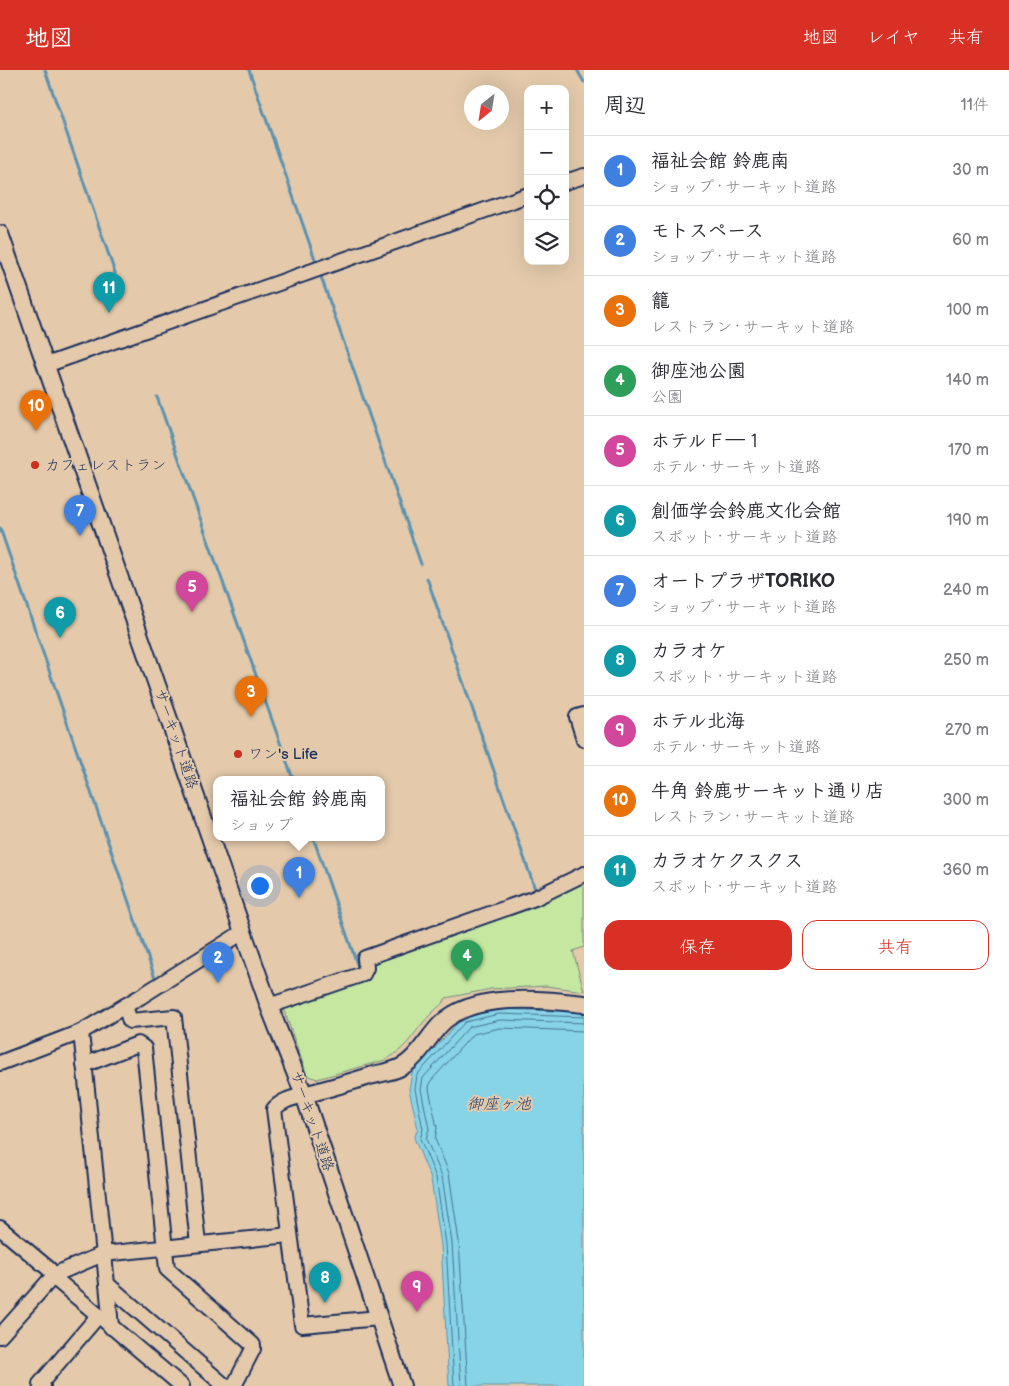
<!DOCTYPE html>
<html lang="ja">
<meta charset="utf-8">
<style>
:root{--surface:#fff;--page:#f2f2f3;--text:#2b2b33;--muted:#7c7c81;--line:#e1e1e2;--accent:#d93025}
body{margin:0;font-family:"Balsamiq Sans","Klee One",sans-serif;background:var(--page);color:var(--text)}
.controls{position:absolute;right:15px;top:15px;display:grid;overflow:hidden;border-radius:10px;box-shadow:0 5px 20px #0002}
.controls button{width:45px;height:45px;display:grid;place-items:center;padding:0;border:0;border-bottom:1px solid var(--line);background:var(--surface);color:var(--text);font:25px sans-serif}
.compass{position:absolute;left:464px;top:15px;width:45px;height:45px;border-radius:50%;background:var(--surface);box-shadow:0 5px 20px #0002;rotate:210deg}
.you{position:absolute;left:259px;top:815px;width:18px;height:18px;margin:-12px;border:4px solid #fff;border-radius:50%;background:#1a73e8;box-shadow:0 0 0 8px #1a73e833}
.badge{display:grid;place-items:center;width:32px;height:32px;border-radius:50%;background:var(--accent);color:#fff;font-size:16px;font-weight:700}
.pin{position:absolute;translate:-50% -41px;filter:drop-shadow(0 1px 2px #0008)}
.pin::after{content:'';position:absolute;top:26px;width:18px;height:15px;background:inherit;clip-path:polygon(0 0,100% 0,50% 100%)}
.popup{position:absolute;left:213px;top:706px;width:172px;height:65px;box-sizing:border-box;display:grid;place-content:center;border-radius:10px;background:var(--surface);filter:drop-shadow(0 1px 4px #0005);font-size:16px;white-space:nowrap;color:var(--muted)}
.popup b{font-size:19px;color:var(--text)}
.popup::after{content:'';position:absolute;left:50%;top:100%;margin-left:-10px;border:10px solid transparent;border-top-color:var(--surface)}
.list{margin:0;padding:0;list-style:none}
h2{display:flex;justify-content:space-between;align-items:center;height:65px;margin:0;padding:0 20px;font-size:21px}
h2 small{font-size:16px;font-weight:400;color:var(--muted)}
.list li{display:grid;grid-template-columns:32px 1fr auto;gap:15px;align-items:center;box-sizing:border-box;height:70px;padding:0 20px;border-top:1px solid var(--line)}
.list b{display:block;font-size:19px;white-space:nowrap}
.list p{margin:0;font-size:16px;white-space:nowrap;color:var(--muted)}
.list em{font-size:16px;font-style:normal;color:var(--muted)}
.actions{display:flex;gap:10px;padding:15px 20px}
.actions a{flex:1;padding:11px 0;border:1px solid var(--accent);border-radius:15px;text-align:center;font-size:18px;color:var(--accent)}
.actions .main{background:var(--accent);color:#fff}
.icon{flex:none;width:28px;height:28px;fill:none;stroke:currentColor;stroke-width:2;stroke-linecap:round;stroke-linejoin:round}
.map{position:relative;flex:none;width:584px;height:1316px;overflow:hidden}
header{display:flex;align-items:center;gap:30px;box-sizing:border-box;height:70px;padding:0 25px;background:var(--accent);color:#fff}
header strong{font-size:24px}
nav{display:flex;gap:28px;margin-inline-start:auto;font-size:18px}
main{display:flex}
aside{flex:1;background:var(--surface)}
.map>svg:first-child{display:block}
.green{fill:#c5e7a0;stroke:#708b7f}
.water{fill:#87d4e6;stroke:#5c92b0}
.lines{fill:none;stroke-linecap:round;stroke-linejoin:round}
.shore{stroke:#467194;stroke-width:1}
.stream{stroke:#5c92b0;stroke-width:3}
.minor-casing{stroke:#1b2f5e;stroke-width:18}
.tertiary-casing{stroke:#1b2f5e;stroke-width:20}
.minor{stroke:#e4caab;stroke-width:14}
.tertiary{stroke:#e4caab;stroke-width:16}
.poi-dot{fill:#c8321e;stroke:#e4caab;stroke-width:2}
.labels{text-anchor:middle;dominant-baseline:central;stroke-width:4;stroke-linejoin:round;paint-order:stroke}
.poi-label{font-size:15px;fill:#1b2f5e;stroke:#e4caab;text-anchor:start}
.street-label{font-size:15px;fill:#1b2f5e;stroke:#e4caab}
.water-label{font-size:16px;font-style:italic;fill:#26406c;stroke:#e4caab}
</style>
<header>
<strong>地図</strong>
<nav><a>地図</a><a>レイヤ</a><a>共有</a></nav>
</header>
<main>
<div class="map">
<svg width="584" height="1316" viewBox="0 0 584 1316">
<rect width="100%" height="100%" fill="#e4caab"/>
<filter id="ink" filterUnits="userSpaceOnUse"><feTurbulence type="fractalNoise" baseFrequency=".02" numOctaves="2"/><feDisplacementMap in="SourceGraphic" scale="10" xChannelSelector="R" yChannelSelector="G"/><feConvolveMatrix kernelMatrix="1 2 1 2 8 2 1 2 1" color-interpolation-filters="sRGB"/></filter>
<g filter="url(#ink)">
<path class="green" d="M584,810V877L573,881L584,921L546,916L491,919L446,928C443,934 438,937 433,942C414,960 410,977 385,990L317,1009L307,1005L282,935L366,907L372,890Z"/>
<path class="water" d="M498,939L583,942L584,947V1316H449L441,1175L431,1109L414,1068L418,1059L409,1019L412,1003L463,947Z"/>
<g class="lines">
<g class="shore">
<path d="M454,1316L446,1174L436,1107L420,1069L423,1059L415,1019L417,1005L465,952L499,944L584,947"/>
<path d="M461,1316L452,1173L442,1106L426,1069L429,1059L421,1019L423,1008L469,957L500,950L584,953"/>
<path d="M468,1316L459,1172L449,1103L435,1069L437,1058L429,1019L430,1012L473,964L500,958L584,961"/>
</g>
<g class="stream">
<path d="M45,0L115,203"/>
<path d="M249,0L317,195"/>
<path d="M577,0L584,12"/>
<path d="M319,201L421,494"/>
<path d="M157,327L293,709"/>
<path d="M0,458L156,911"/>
<path d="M427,508L536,822"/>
<path d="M313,767L358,897"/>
<path d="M0,985L66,960"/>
</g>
<defs>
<g id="minor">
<path d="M565,112L584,106"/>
<path d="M46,295C206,237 367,181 528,125"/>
<path d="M584,645L577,647L584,669"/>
<path d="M125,936L130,951L174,947L198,1174"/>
<path d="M269,936L363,904L366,898L365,888L535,828L584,804"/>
<path d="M81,962L107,1214L225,1316"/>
<path d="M0,993L81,962L140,927L243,862"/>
<path d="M84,995L138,974L144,978L167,1199L253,1275V1279L234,1316"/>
<path d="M304,1025C293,1028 282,1030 274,1039L302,1255L379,1248"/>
<path d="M0,1158L49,1199L54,1206"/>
<path d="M53,1207L182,1316"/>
<path d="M107,1214L111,1257"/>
<path d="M0,1266L48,1212L58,1203L103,1184L290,1165"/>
<path d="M43,1316L40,1314L98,1246"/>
</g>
<g id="tertiary">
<path d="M0,164L243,862L269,936L304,1025L402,1316"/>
<path d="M304,1025C326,1019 348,1013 370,1006C380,1003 390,1002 399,998C417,990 428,967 441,954C472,922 543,929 584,934"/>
</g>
</defs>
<use href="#minor" class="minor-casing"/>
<use href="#tertiary" class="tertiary-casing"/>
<use href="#minor" class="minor"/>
<use href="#tertiary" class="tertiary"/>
</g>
</g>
<g class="poi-dot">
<circle cx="35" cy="395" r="5"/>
<circle cx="238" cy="684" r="5"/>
</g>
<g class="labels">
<g class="poi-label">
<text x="45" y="395">カフェレストラン</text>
<text x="248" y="684">ワン's Life</text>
</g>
<g class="street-label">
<text transform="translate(176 669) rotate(71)">サーキット道路</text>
<text transform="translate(312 1051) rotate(71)">サーキット道路</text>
</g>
<g class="water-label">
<text x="499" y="1034">御座ヶ池</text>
</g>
</g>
</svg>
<div class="controls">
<button>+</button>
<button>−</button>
<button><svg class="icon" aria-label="locate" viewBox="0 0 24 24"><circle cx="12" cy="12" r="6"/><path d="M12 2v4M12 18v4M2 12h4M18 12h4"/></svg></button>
<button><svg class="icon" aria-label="layers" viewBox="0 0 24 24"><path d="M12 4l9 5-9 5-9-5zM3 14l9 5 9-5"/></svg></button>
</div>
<svg class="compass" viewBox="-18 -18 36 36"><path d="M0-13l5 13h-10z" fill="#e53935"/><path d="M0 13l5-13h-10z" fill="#7c7c81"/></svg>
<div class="you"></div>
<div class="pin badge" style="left:299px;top:828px;background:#3f7fe0">1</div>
<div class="popup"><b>福祉会館 鈴鹿南</b>ショップ</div>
<div class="pin badge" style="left:218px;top:913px;background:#3f7fe0">2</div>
<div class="pin badge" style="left:251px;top:647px;background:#e8710a">3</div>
<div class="pin badge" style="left:467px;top:911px;background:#2e9e5b">4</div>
<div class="pin badge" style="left:192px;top:542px;background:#d1479c">5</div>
<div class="pin badge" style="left:60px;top:568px;background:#0f9aa8">6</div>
<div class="pin badge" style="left:80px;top:466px;background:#3f7fe0">7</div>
<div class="pin badge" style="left:325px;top:1233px;background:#0f9aa8">8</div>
<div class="pin badge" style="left:417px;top:1242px;background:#d1479c">9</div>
<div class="pin badge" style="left:36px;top:361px;background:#e8710a">10</div>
<div class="pin badge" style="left:109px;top:243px;background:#0f9aa8">11</div>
</div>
<aside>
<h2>周辺<small>11件</small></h2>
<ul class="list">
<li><span class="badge" style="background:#3f7fe0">1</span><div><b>福祉会館 鈴鹿南</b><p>ショップ · サーキット道路</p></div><em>30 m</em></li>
<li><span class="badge" style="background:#3f7fe0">2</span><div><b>モトスペース</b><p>ショップ · サーキット道路</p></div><em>60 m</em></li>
<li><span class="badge" style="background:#e8710a">3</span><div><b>籠</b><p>レストラン · サーキット道路</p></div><em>100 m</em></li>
<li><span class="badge" style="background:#2e9e5b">4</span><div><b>御座池公園</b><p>公園</p></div><em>140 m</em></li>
<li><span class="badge" style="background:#d1479c">5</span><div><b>ホテルＦ―１</b><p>ホテル · サーキット道路</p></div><em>170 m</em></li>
<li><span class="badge" style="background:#0f9aa8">6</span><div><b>創価学会鈴鹿文化会館</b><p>スポット · サーキット道路</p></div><em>190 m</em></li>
<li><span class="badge" style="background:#3f7fe0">7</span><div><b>オートプラザTORIKO</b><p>ショップ · サーキット道路</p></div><em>240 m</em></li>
<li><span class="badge" style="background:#0f9aa8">8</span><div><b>カラオケ</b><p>スポット · サーキット道路</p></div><em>250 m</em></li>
<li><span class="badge" style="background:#d1479c">9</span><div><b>ホテル北海</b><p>ホテル · サーキット道路</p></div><em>270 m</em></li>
<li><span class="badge" style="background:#e8710a">10</span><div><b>牛角 鈴鹿サーキット通り店</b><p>レストラン · サーキット道路</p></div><em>300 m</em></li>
<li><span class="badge" style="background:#0f9aa8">11</span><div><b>カラオケクスクス</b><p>スポット · サーキット道路</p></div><em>360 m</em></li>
</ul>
<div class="actions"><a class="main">保存</a><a>共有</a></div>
</aside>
</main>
